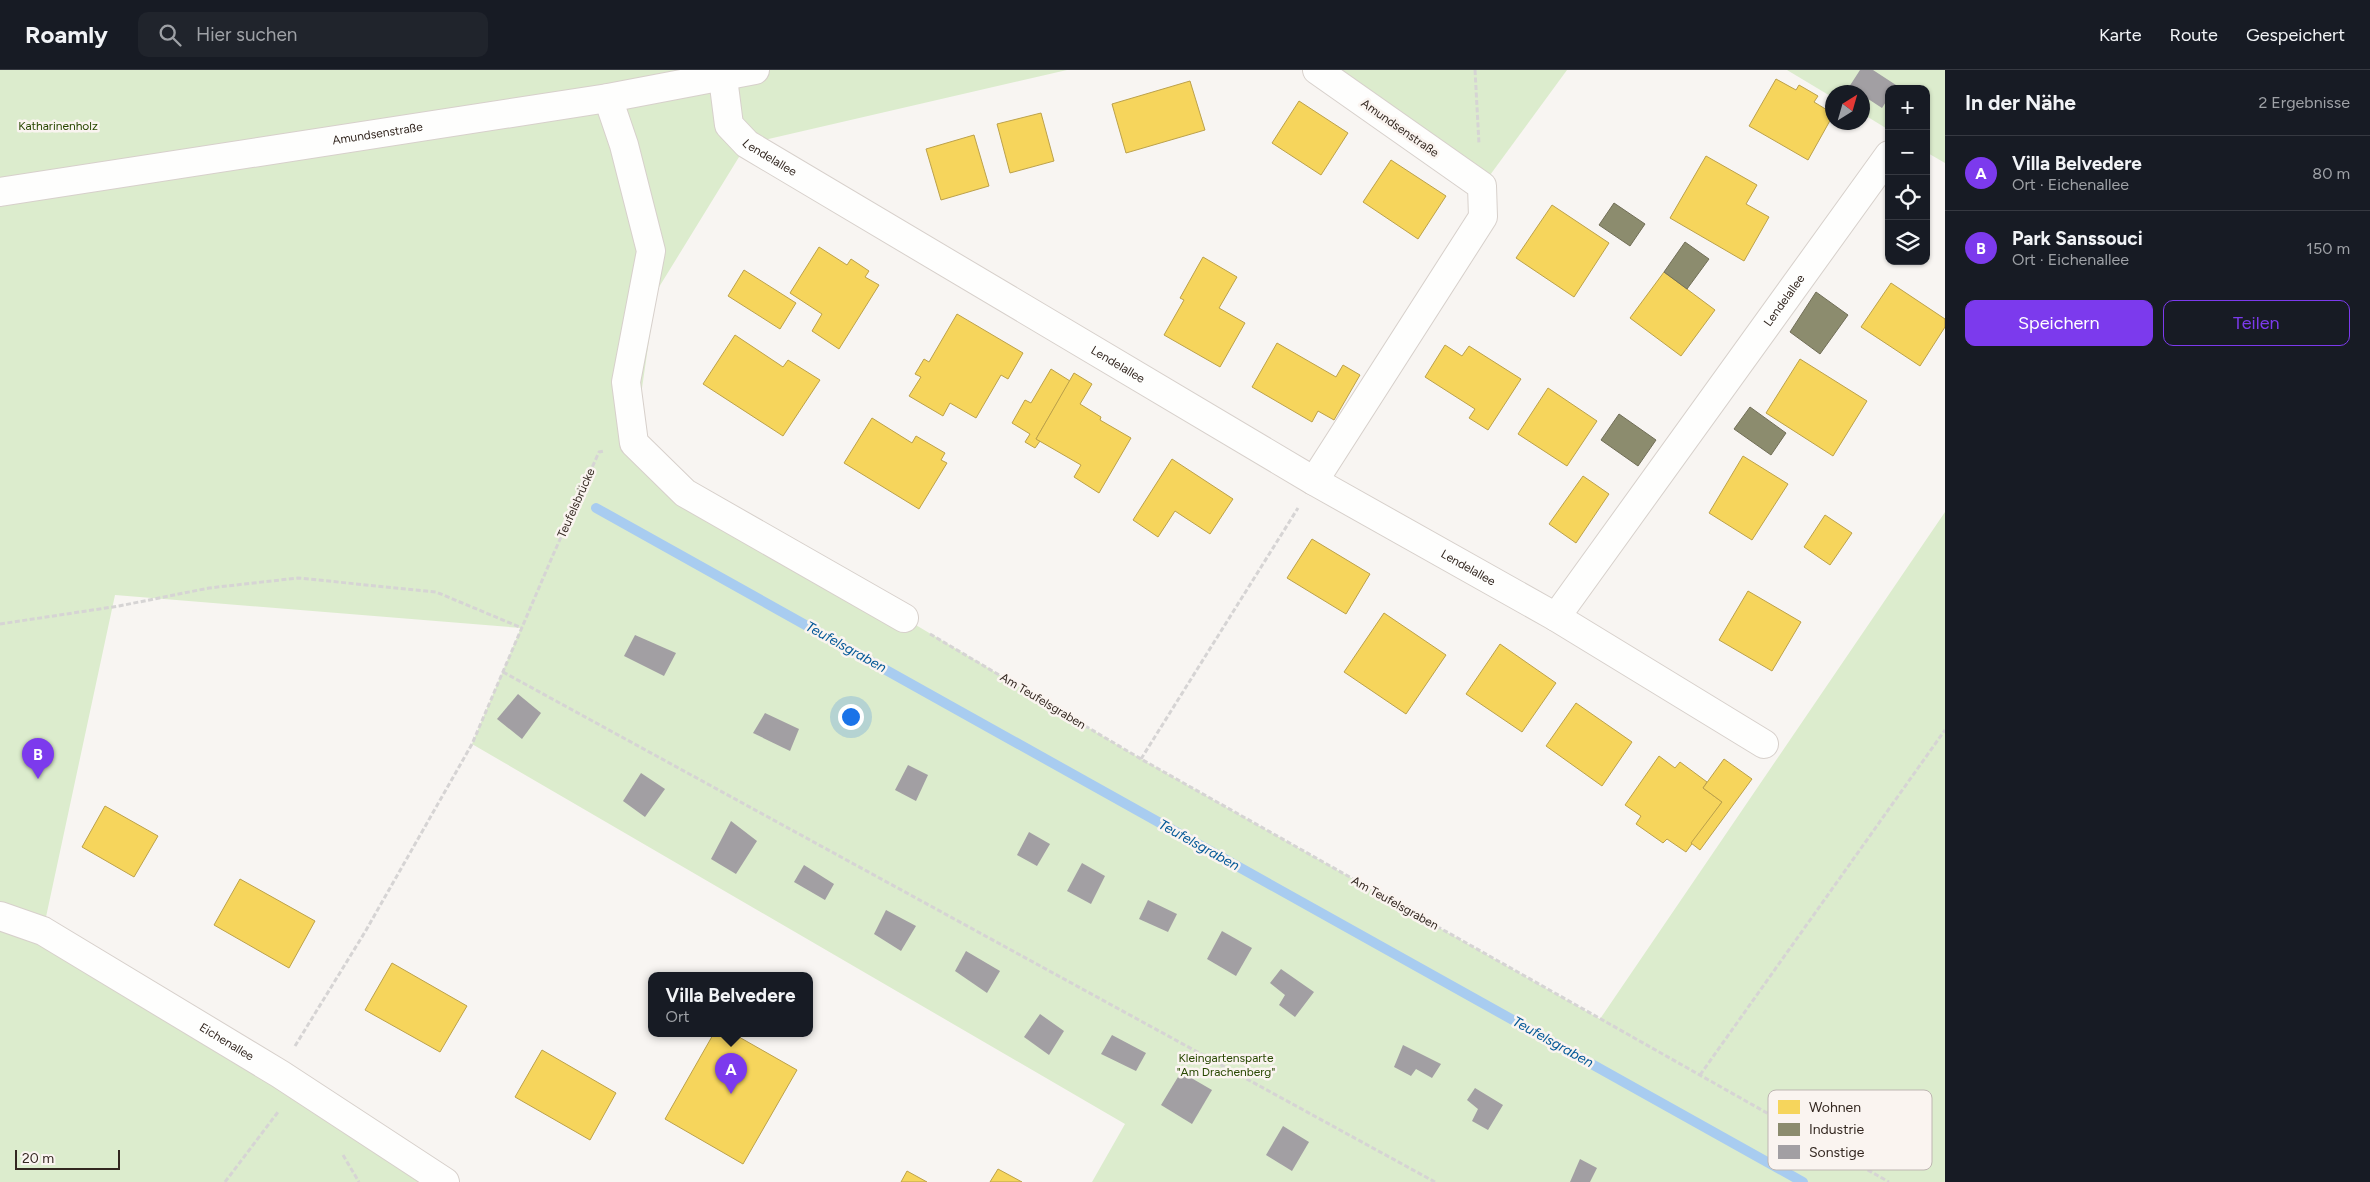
<!DOCTYPE html>
<html lang="de">
<meta charset="utf-8">
<style>
:root{--surface:#171b24;--page:#20242c;--text:#f1f3f6;--muted:#9ea1a6;--line:#363941;--accent:#7c3aed}
body{margin:0;font-family:Figtree,sans-serif;background:var(--page);color:var(--text)}
.controls{position:absolute;right:15px;top:15px;display:grid;overflow:hidden;border-radius:10px;box-shadow:0 1px 4px #0004}
.controls button{width:45px;height:45px;display:grid;place-items:center;padding:0;border:0;border-bottom:1px solid var(--line);background:var(--surface);color:var(--text);font:25px sans-serif}
.compass{position:absolute;left:1825px;top:15px;width:45px;height:45px;border-radius:50%;background:var(--surface);box-shadow:0 1px 4px #0004;rotate:37deg}
.scale{position:absolute;left:15px;bottom:12px;width:105px;box-sizing:border-box;padding-left:5px;border:2px solid #332720;border-top:0;font-size:14px;line-height:18px;white-space:nowrap;color:#332720;-webkit-text-stroke:4px #faf4f0;paint-order:stroke}
.you{position:absolute;left:850px;top:646px;width:18px;height:18px;margin:-12px;border:4px solid #fff;border-radius:50%;background:#1a73e8;box-shadow:0 0 0 8px #1a73e833}
.badge{display:grid;place-items:center;width:32px;height:32px;border-radius:50%;background:var(--accent);color:#fff;font-size:16px;font-weight:700}
.pin{position:absolute;translate:-50% -41px;filter:drop-shadow(0 1px 2px #0008)}
.pin::after{content:'';position:absolute;top:26px;width:18px;height:15px;background:inherit;clip-path:polygon(0 0,100% 0,50% 100%)}
.popup{position:absolute;left:648px;top:902px;width:165px;height:65px;box-sizing:border-box;display:grid;place-content:center;border-radius:10px;background:var(--surface);filter:drop-shadow(0 1px 4px #0005);font-size:16px;white-space:nowrap;color:var(--muted)}
.popup b{font-size:19px;color:var(--text)}
.popup::after{content:'';position:absolute;left:50%;top:100%;margin-left:-10px;border:10px solid transparent;border-top-color:var(--surface)}
.list{margin:0;padding:0;list-style:none}
h2{display:flex;justify-content:space-between;align-items:center;height:65px;margin:0;padding:0 20px;font-size:21px}
h2 small{font-size:16px;font-weight:400;color:var(--muted)}
.list li{display:grid;grid-template-columns:32px 1fr auto;gap:15px;align-items:center;box-sizing:border-box;height:75px;padding:0 20px;border-top:1px solid var(--line)}
.list b{display:block;font-size:19px;white-space:nowrap}
.list p{margin:0;font-size:16px;white-space:nowrap;color:var(--muted)}
.list em{font-size:16px;font-style:normal;color:var(--muted)}
.actions{display:flex;gap:10px;padding:15px 20px}
.actions a{flex:1;padding:11px 0;border:1px solid var(--accent);border-radius:10px;text-align:center;font-size:18px;color:var(--accent)}
.actions .main{background:var(--accent);color:#fff}
.icon{flex:none;width:28px;height:28px;fill:none;stroke:currentColor;stroke-width:2;stroke-linecap:round;stroke-linejoin:round}
.map{position:relative;flex:none;width:1945px;height:1112px;overflow:hidden}
header{display:flex;align-items:center;gap:30px;box-sizing:border-box;height:70px;padding:0 25px;background:var(--surface);border-bottom:1px solid var(--line)}
header strong{font-size:24px}
nav{display:flex;gap:28px;margin-inline-start:auto;font-size:18px}
.search{width:350px;height:45px;background:var(--page);display:flex;align-items:center;gap:12px;box-sizing:border-box;padding:0 18px;border-radius:10px;color:var(--muted);font-size:19px}
main{display:flex}
aside{flex:1;background:var(--surface)}
.map>svg:first-child{display:block}
.green{fill:#dceccd}
.homes{fill:#f6d55c;stroke:#bca14a}
.industry{fill:#8c8c6e;stroke:#716e57}
.lines{fill:none;stroke-linecap:round;stroke-linejoin:round}
.stream{stroke:#a8ccf0;stroke-width:10}
.building{fill:#a29fa3}
.minor-casing{stroke:#d7d0cb;stroke-width:30}
.path{stroke:#d6d4d4;stroke-width:3;stroke-dasharray:5 2.5;stroke-linecap:butt}
.minor{stroke:#fefefd;stroke-width:28}
.labels{text-anchor:middle;dominant-baseline:central;stroke-width:5;stroke-linejoin:round;paint-order:stroke}
.park-label{font-size:12px;fill:#284700;stroke:#faf4f0}
.street-label{font-size:12px;fill:#332720;stroke:#faf4f0}
.water-label{font-size:14px;font-style:italic;fill:#055998;stroke:#faf4f0}
.key{fill:#faf4f0;stroke:#beb6b2;stroke-width:1}
.key-label{font-size:14px;fill:#332720}
</style>
<header>
<strong>Roamly</strong>
<div class="search"><svg class="icon" aria-label="search" viewBox="0 0 24 24"><circle cx="10" cy="10" r="6"/><path d="M15 15l6 6"/></svg>Hier suchen</div>
<nav><a>Karte</a><a>Route</a><a>Gespeichert</a></nav>
</header>
<main>
<div class="map">
<svg width="1945" height="1112" viewBox="0 0 1945 1112">
<rect width="100%" height="100%" fill="#f8f5f2"/>
<g class="green">
<path d="M0,0H1067L747,74L656,222L634,373L685,423L904,548L1141,689L1600,949L1945,442V1112H1092L1125,1054L472,674L521,558L115,525L43,861L445,1112H0Z"/>
<path d="M1317,0H1567L1482,116Z"/>
<path d="M1787,0H1945V93L1926,82V19H1889V60L1863,44L1862,22H1832V27Z"/>
</g>
<g class="homes">
<path d="M1776,9L1796,20L1799,15L1818,26L1814,32L1832,43V47L1808,90L1749,56Z"/>
<path d="M1190,11L1205,60L1126,83L1112,34Z"/>
<path d="M1299,31L1348,63L1321,105L1272,73Z"/>
<path d="M1041,43L1054,91L1010,103L997,54Z"/>
<path d="M974,65L989,116L941,130L926,79Z"/>
<path d="M1706,86L1757,115L1746,134L1769,147L1744,191L1670,148Z"/>
<path d="M1391,90L1446,126L1418,169L1363,132Z"/>
<path d="M1552,135L1609,173L1574,227L1516,188Z"/>
<path d="M819,177L847,195L851,189L869,201L865,207L879,215L839,279L812,261L822,244L790,223Z"/>
<path d="M1203,187L1237,207L1219,238L1245,253L1220,297L1164,265L1184,230L1180,228Z"/>
<path d="M744,200L796,233L780,259L728,226Z"/>
<path d="M1664,202L1715,240L1681,286L1630,248Z"/>
<path d="M1891,213L1945,249V257L1920,296L1861,257Z"/>
<path d="M957,244L1023,283L1008,309L1001,305L976,348L950,333L943,346L909,326L921,307L915,304L924,289L929,292Z"/>
<path d="M735,265L783,297L788,290L820,310L783,366L703,314Z"/>
<path d="M1277,273L1336,307L1343,295L1360,305L1334,350L1318,341L1312,352L1252,317Z"/>
<path d="M1445,275L1462,286L1469,276L1521,309L1488,360L1469,348L1475,339L1425,307Z"/>
<path d="M1800,289L1867,331L1833,386L1766,343Z"/>
<path d="M1051,299L1070,311L1036,369L1040,371L1035,378L1025,372L1030,364L1012,353L1025,330L1031,333Z"/>
<path d="M1074,303L1092,314L1080,334L1101,347L1100,350L1131,368L1099,423L1074,407L1081,395L1036,369Z"/>
<path d="M1548,318L1597,351L1567,396L1518,364Z"/>
<path d="M872,348L912,373L916,366L945,383L941,390L947,393L919,439L844,393Z"/>
<path d="M1743,386L1788,414L1752,470L1709,443Z"/>
<path d="M1172,389L1233,429L1210,464L1175,441L1158,467L1133,450Z"/>
<path d="M1583,406L1609,424L1576,473L1549,454Z"/>
<path d="M1825,445L1852,463L1830,495L1804,477Z"/>
<path d="M1312,469L1370,504L1346,544L1287,508Z"/>
<path d="M1748,521L1801,552L1772,601L1719,570Z"/>
<path d="M1384,543L1446,585L1406,644L1344,602Z"/>
<path d="M1500,574L1556,613L1522,662L1466,624Z"/>
<path d="M1576,633L1632,672L1602,716L1546,676Z"/>
<path d="M1659,686L1675,698L1680,692L1707,712L1703,718L1722,732L1686,782L1667,769L1663,773L1636,754L1641,746L1625,735Z"/>
<path d="M1724,689L1752,709L1700,780L1691,773L1722,732L1703,718Z"/>
<path d="M105,736L158,766L134,807L82,777Z"/>
<path d="M240,809L315,851L289,898L214,855Z"/>
<path d="M392,893L467,936L440,982L365,940Z"/>
<path d="M714,963H732L797,1000L743,1094L665,1049Z"/>
<path d="M542,980L616,1023L590,1070L515,1027Z"/>
<path d="M998,1099L1022,1112H990Z"/>
<path d="M907,1101L927,1112H901Z"/>
</g>
<g class="industry">
<path d="M1614,133L1645,154L1630,176L1599,155Z"/>
<path d="M1685,172L1709,189L1687,219L1664,202Z"/>
<path d="M1816,222L1848,245L1820,284L1790,262Z"/>
<path d="M1750,337L1786,363L1771,385L1734,359Z"/>
<path d="M1619,344L1656,370L1638,396L1601,370Z"/>
</g>
<g class="lines">
<path class="stream" d="M596,438L1803,1112"/>
</g>
<g class="building">
<path d="M1860,0H1873L1896,15L1894,19H1889V27L1882,38L1862,25V22H1858L1849,17Z"/>
<path d="M635,565L676,583L664,606L624,586Z"/>
<path d="M518,624L541,643L522,669L497,649Z"/>
<path d="M765,643L799,659L790,681L753,663Z"/>
<path d="M908,695L928,705L916,731L895,720Z"/>
<path d="M641,703L665,719L645,747L623,731Z"/>
<path d="M731,751L757,771L736,804L711,789Z"/>
<path d="M1029,762L1050,774L1037,796L1017,785Z"/>
<path d="M1082,793L1105,806L1091,834L1067,821Z"/>
<path d="M804,795L834,814L825,830L794,812Z"/>
<path d="M1148,830L1177,844L1168,862L1139,849Z"/>
<path d="M886,840L916,856L901,881L874,864Z"/>
<path d="M1222,861L1252,878L1236,906L1207,889Z"/>
<path d="M966,881L1000,901L987,923L955,901Z"/>
<path d="M1281,899L1314,922L1295,947L1279,935L1285,925L1270,913Z"/>
<path d="M1040,944L1064,961L1049,985L1024,967Z"/>
<path d="M1112,965L1146,983L1136,1001L1101,984Z"/>
<path d="M1403,975L1441,994L1432,1008L1416,999L1411,1006L1394,997Z"/>
<path d="M1181,1002L1212,1020L1192,1054L1161,1035Z"/>
<path d="M1475,1018L1503,1035L1488,1060L1472,1051L1478,1039L1467,1030Z"/>
<path d="M1283,1056L1309,1072L1292,1101L1266,1085Z"/>
<path d="M1580,1089L1597,1098L1590,1112H1570Z"/>
</g>
<g class="lines">
<defs>
<g id="minor">
<path id="s1" d="M723,8L729,55L747,74L1314,411L1556,547L1889,85"/>
<path d="M608,28L624,75L651,181L626,312L634,373L685,423L904,548"/>
<path id="s2" d="M0,122L608,28L755,0"/>
<path d="M1314,411L1483,147L1482,116L1317,0"/>
<path d="M1556,547L1764,674"/>
<path id="s3" d="M0,846L43,861L280,1004L445,1112"/>
</g>
</defs>
<use href="#minor" class="minor-casing"/>
<g class="path">
<path d="M1475,0L1479,74"/>
<path d="M0,554L119,536L209,518L298,508L436,522L522,558"/>
<path d="M930,564L1141,689L1889,1112"/>
<path d="M503,602L1435,1112"/>
<path d="M1141,689L1298,438"/>
<path d="M295,976L365,862L472,674L553,485L599,382L604,381"/>
<path d="M1700,1005L1945,660"/>
<path d="M343,1085L359,1112"/>
<path d="M225,1112L278,1042"/>
</g>
<use href="#minor" class="minor"/>
</g>
<g class="labels">
<g class="park-label">
<text x="58" y="56">Katharinenholz</text>
<text x="1226" y="988">Kleingartensparte<tspan x="1226" dy="14">"Am Drachenberg"</tspan></text>
</g>
<g class="street-label">
<text transform="translate(1400 58) rotate(35)">Amundsenstraße</text>
<text stroke="none"><textPath href="#s2" startOffset="382">Amundsenstraße</textPath></text>
<text stroke="none"><textPath href="#s1" startOffset="100">Lendelallee</textPath></text>
<text stroke="none"><textPath href="#s1" startOffset="1401">Lendelallee</textPath></text>
<text stroke="none"><textPath href="#s1" startOffset="505">Lendelallee</textPath></text>
<text transform="translate(576 433) rotate(-66)">Teufelsbrücke</text>
<text stroke="none"><textPath href="#s1" startOffset="910">Lendelallee</textPath></text>
<text transform="translate(1043 631) rotate(31)">Am Teufelsgraben</text>
<text transform="translate(1395 833) rotate(29)">Am Teufelsgraben</text>
<text stroke="none"><textPath href="#s3" startOffset="260">Eichenallee</textPath></text>
</g>
<g class="water-label">
<text transform="translate(846 577) rotate(29)">Teufelsgraben</text>
<text transform="translate(1199 775) rotate(29)">Teufelsgraben</text>
<text transform="translate(1553 972) rotate(29)">Teufelsgraben</text>
</g>
</g>
<rect x="1768" y="1020" width="164" height="80" rx="8" class="key"/>
<rect x="1778" y="1030" width="22" height="14" fill="#f6d55c"/>
<rect x="1778" y="1053" width="22" height="13" fill="#8c8c6e"/>
<rect x="1778" y="1075" width="22" height="14" fill="#a29fa3"/>
<g class="key-label">
<text x="1809" y="1042">Wohnen</text>
<text x="1809" y="1064">Industrie</text>
<text x="1809" y="1087">Sonstige</text>
</g>
</svg>
<div class="controls">
<button>+</button>
<button>−</button>
<button><svg class="icon" aria-label="locate" viewBox="0 0 24 24"><circle cx="12" cy="12" r="6"/><path d="M12 2v4M12 18v4M2 12h4M18 12h4"/></svg></button>
<button><svg class="icon" aria-label="layers" viewBox="0 0 24 24"><path d="M12 4l9 5-9 5-9-5zM3 14l9 5 9-5"/></svg></button>
</div>
<svg class="compass" viewBox="-18 -18 36 36"><path d="M0-13l5 13h-10z" fill="#e53935"/><path d="M0 13l5-13h-10z" fill="#9ea1a6"/></svg>
<div class="scale">20 m</div>
<div class="you"></div>
<div class="pin badge" style="left:731px;top:1024px">A</div>
<div class="popup"><b>Villa Belvedere</b>Ort</div>
<div class="pin badge" style="left:38px;top:709px">B</div>
</div>
<aside>
<h2>In der Nähe<small>2 Ergebnisse</small></h2>
<ul class="list">
<li><span class="badge">A</span><div><b>Villa Belvedere</b><p>Ort · Eichenallee</p></div><em>80 m</em></li>
<li><span class="badge">B</span><div><b>Park Sanssouci</b><p>Ort · Eichenallee</p></div><em>150 m</em></li>
</ul>
<div class="actions"><a class="main">Speichern</a><a>Teilen</a></div>
</aside>
</main>
